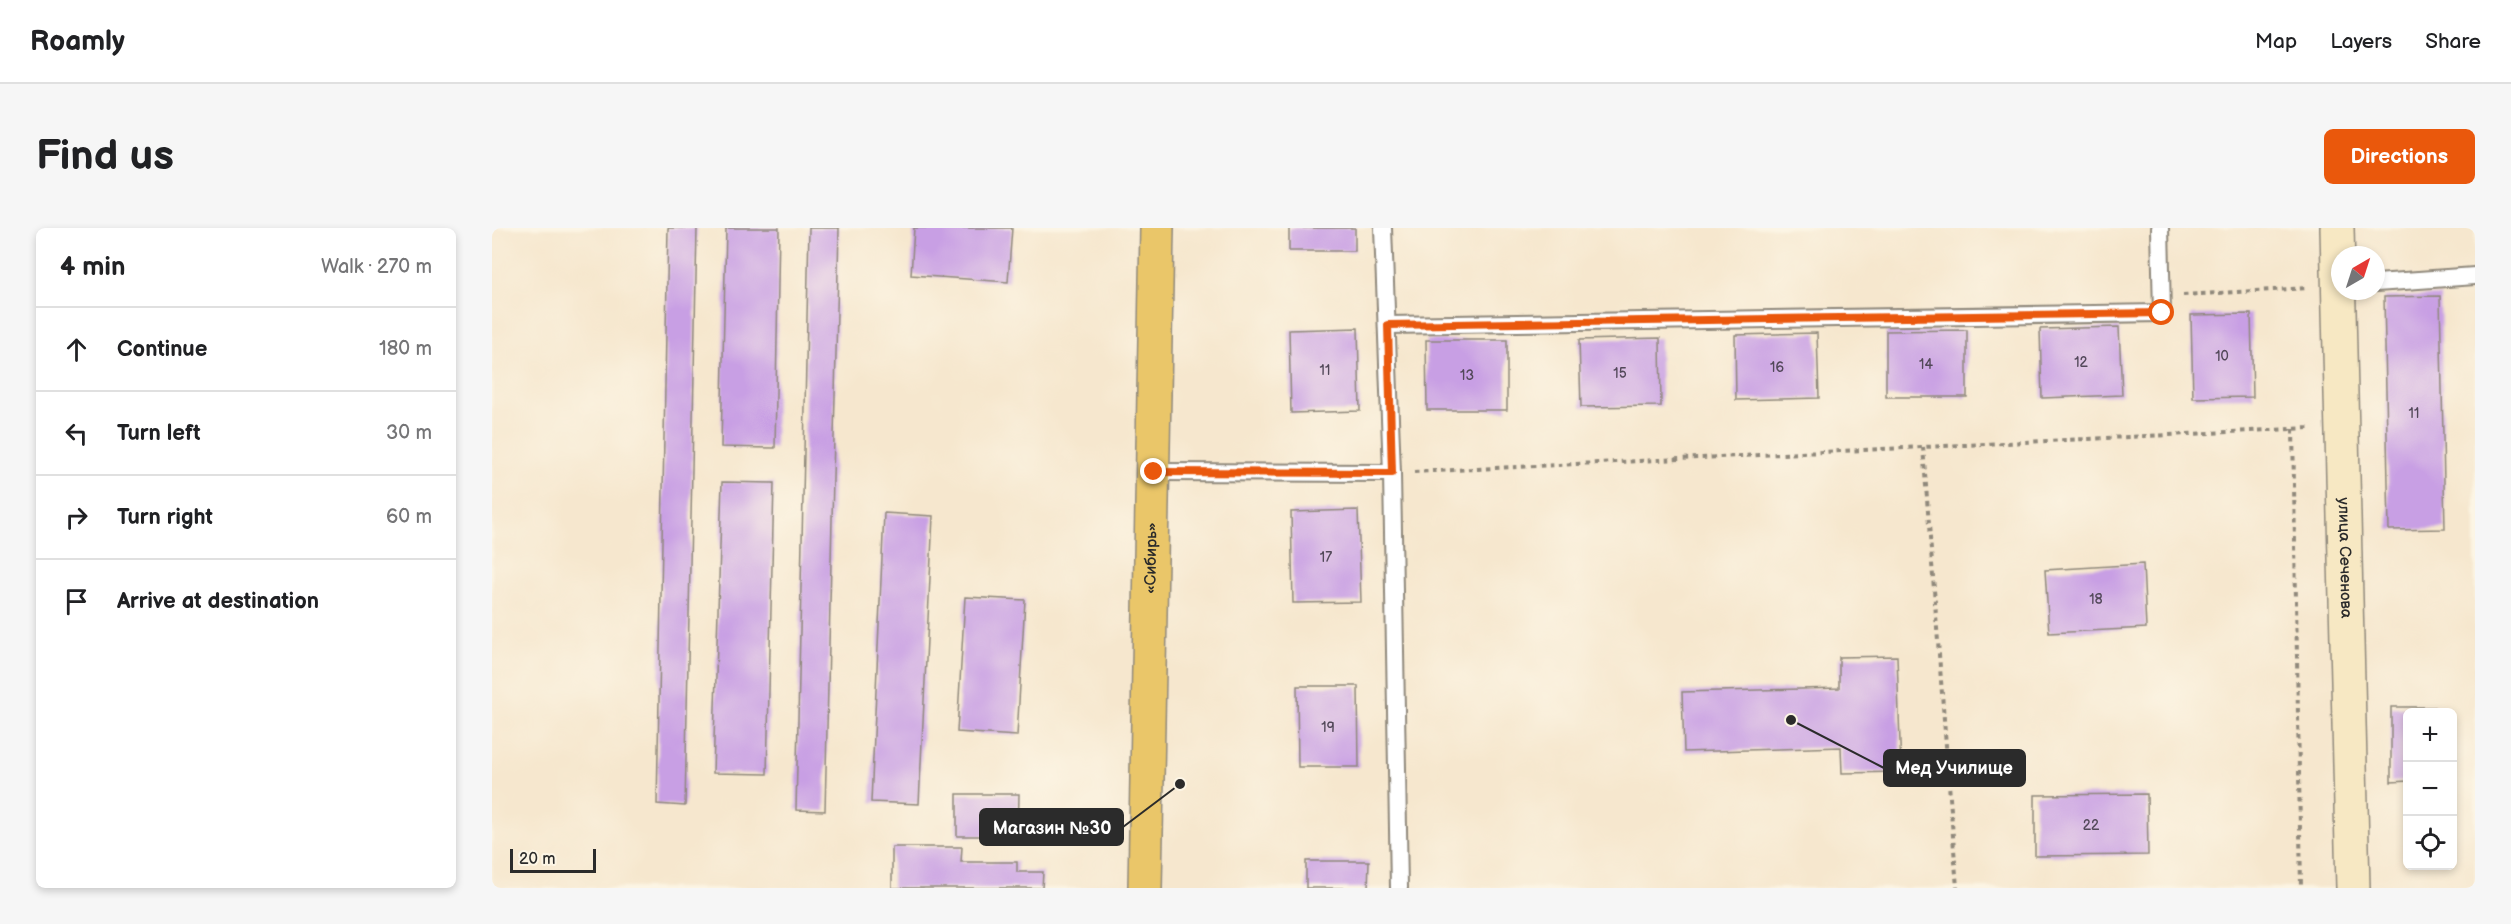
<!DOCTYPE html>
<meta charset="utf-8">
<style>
:root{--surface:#fff;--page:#f6f6f6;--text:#202124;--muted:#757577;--line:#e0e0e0;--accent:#ea580c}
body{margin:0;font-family:"Balsamiq Sans",sans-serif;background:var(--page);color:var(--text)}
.controls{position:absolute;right:18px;bottom:18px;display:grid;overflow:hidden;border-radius:9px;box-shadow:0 3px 9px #0003}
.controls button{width:54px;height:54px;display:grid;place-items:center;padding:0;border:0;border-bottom:2px solid var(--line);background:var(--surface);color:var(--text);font:30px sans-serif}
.compass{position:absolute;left:1839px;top:18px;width:54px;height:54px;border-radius:50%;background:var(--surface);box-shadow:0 3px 9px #0003;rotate:39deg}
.scale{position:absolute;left:18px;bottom:15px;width:86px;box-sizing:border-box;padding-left:6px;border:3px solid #2b2b2b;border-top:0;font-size:16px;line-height:21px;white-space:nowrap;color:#2b2b2b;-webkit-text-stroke:4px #fcf5e5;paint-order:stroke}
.stop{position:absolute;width:18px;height:18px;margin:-14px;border:4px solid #ea580c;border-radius:50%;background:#fff}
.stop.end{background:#ea580c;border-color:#fff;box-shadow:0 2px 6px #0008}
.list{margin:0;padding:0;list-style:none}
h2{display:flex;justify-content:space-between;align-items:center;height:78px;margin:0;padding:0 24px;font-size:26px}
h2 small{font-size:20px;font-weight:400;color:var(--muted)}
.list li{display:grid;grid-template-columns:39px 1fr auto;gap:18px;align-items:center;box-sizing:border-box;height:84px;padding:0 24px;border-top:2px solid var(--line)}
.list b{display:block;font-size:22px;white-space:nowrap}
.list em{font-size:20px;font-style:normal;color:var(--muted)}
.icon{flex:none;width:33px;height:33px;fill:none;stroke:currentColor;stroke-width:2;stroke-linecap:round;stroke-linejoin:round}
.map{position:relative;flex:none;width:1983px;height:660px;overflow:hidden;border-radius:9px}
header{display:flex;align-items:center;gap:36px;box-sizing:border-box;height:84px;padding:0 30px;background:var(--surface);border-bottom:2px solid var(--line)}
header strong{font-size:28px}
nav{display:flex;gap:33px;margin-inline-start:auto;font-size:21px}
.intro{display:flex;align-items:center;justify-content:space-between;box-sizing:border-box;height:144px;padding:0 36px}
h1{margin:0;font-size:42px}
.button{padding:15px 27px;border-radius:9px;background:var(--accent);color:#fff;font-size:21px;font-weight:700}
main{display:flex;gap:36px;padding:0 36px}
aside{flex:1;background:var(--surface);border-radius:9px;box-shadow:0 3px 9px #0003}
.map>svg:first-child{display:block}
.building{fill:#c89fe4}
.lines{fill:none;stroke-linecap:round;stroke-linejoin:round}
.lane-casing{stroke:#90897c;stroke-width:20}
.secondary-casing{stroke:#90897c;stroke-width:36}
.primary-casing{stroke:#90897c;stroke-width:36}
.path{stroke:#90897c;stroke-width:4;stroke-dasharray:4.5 4.5;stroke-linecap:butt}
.lane{stroke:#fff;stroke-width:16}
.secondary{stroke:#f7e8c3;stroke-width:33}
.primary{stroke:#eac669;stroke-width:33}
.route{stroke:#ea580c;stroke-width:8}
.labels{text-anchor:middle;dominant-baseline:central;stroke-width:4.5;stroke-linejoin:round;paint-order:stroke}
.number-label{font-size:14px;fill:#524859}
.street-label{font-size:16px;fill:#2b2b2b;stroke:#fcf5e5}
.leader{fill:none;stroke:#2b2b2b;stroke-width:2}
.callout-dot{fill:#2b2b2b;stroke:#fcf5e5;stroke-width:2}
.callout{fill:#2b2b2b;stroke:#2b2b2b;stroke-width:2}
.callout-label{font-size:18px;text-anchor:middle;font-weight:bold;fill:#fff}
</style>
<header>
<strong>Roamly</strong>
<nav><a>Map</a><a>Layers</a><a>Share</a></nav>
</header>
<div class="intro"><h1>Find us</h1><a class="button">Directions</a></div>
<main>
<aside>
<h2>4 min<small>Walk · 270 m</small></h2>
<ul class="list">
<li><svg class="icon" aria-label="ahead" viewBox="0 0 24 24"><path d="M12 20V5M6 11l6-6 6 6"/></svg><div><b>Continue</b></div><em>180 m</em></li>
<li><svg class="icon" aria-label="left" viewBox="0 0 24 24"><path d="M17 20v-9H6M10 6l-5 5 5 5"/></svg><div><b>Turn left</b></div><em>30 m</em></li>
<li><svg class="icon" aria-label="right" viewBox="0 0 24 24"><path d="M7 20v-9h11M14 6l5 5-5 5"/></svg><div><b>Turn right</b></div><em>60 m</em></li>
<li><svg class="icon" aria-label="arrive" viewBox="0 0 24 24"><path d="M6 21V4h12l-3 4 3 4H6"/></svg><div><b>Arrive at destination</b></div></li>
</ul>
</aside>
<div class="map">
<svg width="1983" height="660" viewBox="0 0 1983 660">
<rect width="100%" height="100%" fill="#fcf5e5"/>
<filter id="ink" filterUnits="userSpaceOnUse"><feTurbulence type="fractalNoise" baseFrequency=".0167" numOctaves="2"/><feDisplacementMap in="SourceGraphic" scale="12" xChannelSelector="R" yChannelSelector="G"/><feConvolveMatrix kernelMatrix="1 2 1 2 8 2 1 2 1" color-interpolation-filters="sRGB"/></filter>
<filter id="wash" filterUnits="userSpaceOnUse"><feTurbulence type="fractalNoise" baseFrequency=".008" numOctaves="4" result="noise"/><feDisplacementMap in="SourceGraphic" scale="24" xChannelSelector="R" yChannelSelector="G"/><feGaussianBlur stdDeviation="1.35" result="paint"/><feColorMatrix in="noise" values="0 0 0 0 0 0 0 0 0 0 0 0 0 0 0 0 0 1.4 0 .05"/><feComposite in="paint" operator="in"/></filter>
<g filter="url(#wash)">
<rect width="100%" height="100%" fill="#f6e7ce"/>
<g id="blocks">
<g class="building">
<path d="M176,0H205L193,578L165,576Z"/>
<path d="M234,0H287L283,220L229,219Z"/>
<path d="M317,0H347L333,583L304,582Z"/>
<path d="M422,0H520L516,54L419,47Z"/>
<rect x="797" y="0" width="66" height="23"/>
<path d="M1948,68L1953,301L1897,302L1892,69Z"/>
<path d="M1759,86L1761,169L1701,170L1699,87Z"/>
<path d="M1627,99L1630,167L1550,170L1548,101Z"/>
<path d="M866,100L868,183L799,185L797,102Z"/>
<path d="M1475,102V169H1394V103Z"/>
<path d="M1325,105L1327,170L1244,172L1243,107Z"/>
<path d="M1168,110L1169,178L1089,179L1087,112Z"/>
<path d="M934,112H1015V182H935Z"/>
<path d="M230,254L282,255L275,546L221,545Z"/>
<path d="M866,282L869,374L801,375L799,284Z"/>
<path d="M392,285L441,288L427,576L379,574Z"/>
<path d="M1651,336L1654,400L1557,405L1553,342Z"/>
<path d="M473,369L533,372L525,508L465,504Z"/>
<path d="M1405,428L1409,544L1350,545L1349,519L1192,524L1190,464L1347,460V429Z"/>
<path d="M805,458H866L867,539H806Z"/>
<path d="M1899,479H1943V484H1916V553L1899,554Z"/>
<path d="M465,566H527L526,608H465Z"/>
<path d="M1655,566L1656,627L1543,628V567Z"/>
<path d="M400,619H470L469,634H525V644H551L550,660H400Z"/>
<path d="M814,633H877L876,660H814Z"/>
</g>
</g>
</g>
<g filter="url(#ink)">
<use href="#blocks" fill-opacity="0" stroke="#90897c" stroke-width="1.5"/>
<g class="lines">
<defs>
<g id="lane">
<path d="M891,0L900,245"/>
<path d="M1884,55L1983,48"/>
<path d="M896,97L1670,85L1668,0"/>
<path d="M662,244L900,245L907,660"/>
</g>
<g id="secondary">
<path id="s1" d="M1845,0L1861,660"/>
</g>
<g id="primary">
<path id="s2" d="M653,660L665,0"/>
</g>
</defs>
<use href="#lane" class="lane-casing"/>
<use href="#secondary" class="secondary-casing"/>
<use href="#primary" class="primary-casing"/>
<g class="path">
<path d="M1691,67L1815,60"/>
<path d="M1801,201L1809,660"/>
<path d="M1431,219L1465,660"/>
<path d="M922,244L1819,200"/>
</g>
<use href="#lane" class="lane"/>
<use href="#secondary" class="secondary"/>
<use href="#primary" class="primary"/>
</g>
</g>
<g class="lines" filter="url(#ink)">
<path class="route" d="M662,244L900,245L896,97L1670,85"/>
</g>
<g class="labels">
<g class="number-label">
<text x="1730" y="128">10</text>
<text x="1589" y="134">12</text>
<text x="1434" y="136">14</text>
<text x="1285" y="139">16</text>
<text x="833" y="142">11</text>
<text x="1128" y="145">15</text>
<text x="975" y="147">13</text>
<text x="1922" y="185">11</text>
<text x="834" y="329">17</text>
<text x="1604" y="371">18</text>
<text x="836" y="499">19</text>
<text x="1599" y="597">22</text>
</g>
<g class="street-label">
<text stroke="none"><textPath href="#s2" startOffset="330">«Сибирь»</textPath></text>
<text stroke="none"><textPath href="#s1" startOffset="330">улица Сеченова</textPath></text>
</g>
</g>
<path class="leader" d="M1299 492L1392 540M688 556L631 599"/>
<g class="callout-dot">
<circle cx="1299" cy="492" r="6"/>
<circle cx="688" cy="556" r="6"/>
</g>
<g class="callout">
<rect x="1392" y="522" width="141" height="36" rx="6"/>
<rect x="488" y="581" width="143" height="36" rx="6"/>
</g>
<g class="callout-label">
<text x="1462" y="546">Мед Училище</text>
<text x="560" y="606">Магазин №30</text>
</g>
</svg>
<div class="controls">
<button>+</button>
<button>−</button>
<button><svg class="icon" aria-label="locate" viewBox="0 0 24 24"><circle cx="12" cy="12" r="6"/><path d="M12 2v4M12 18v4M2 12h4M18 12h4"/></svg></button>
</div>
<svg class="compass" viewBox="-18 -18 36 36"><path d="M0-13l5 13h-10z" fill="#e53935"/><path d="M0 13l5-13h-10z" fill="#757577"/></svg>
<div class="scale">20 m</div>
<div class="stop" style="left:1670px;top:85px"></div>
<div class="stop end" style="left:662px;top:244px"></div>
</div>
</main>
